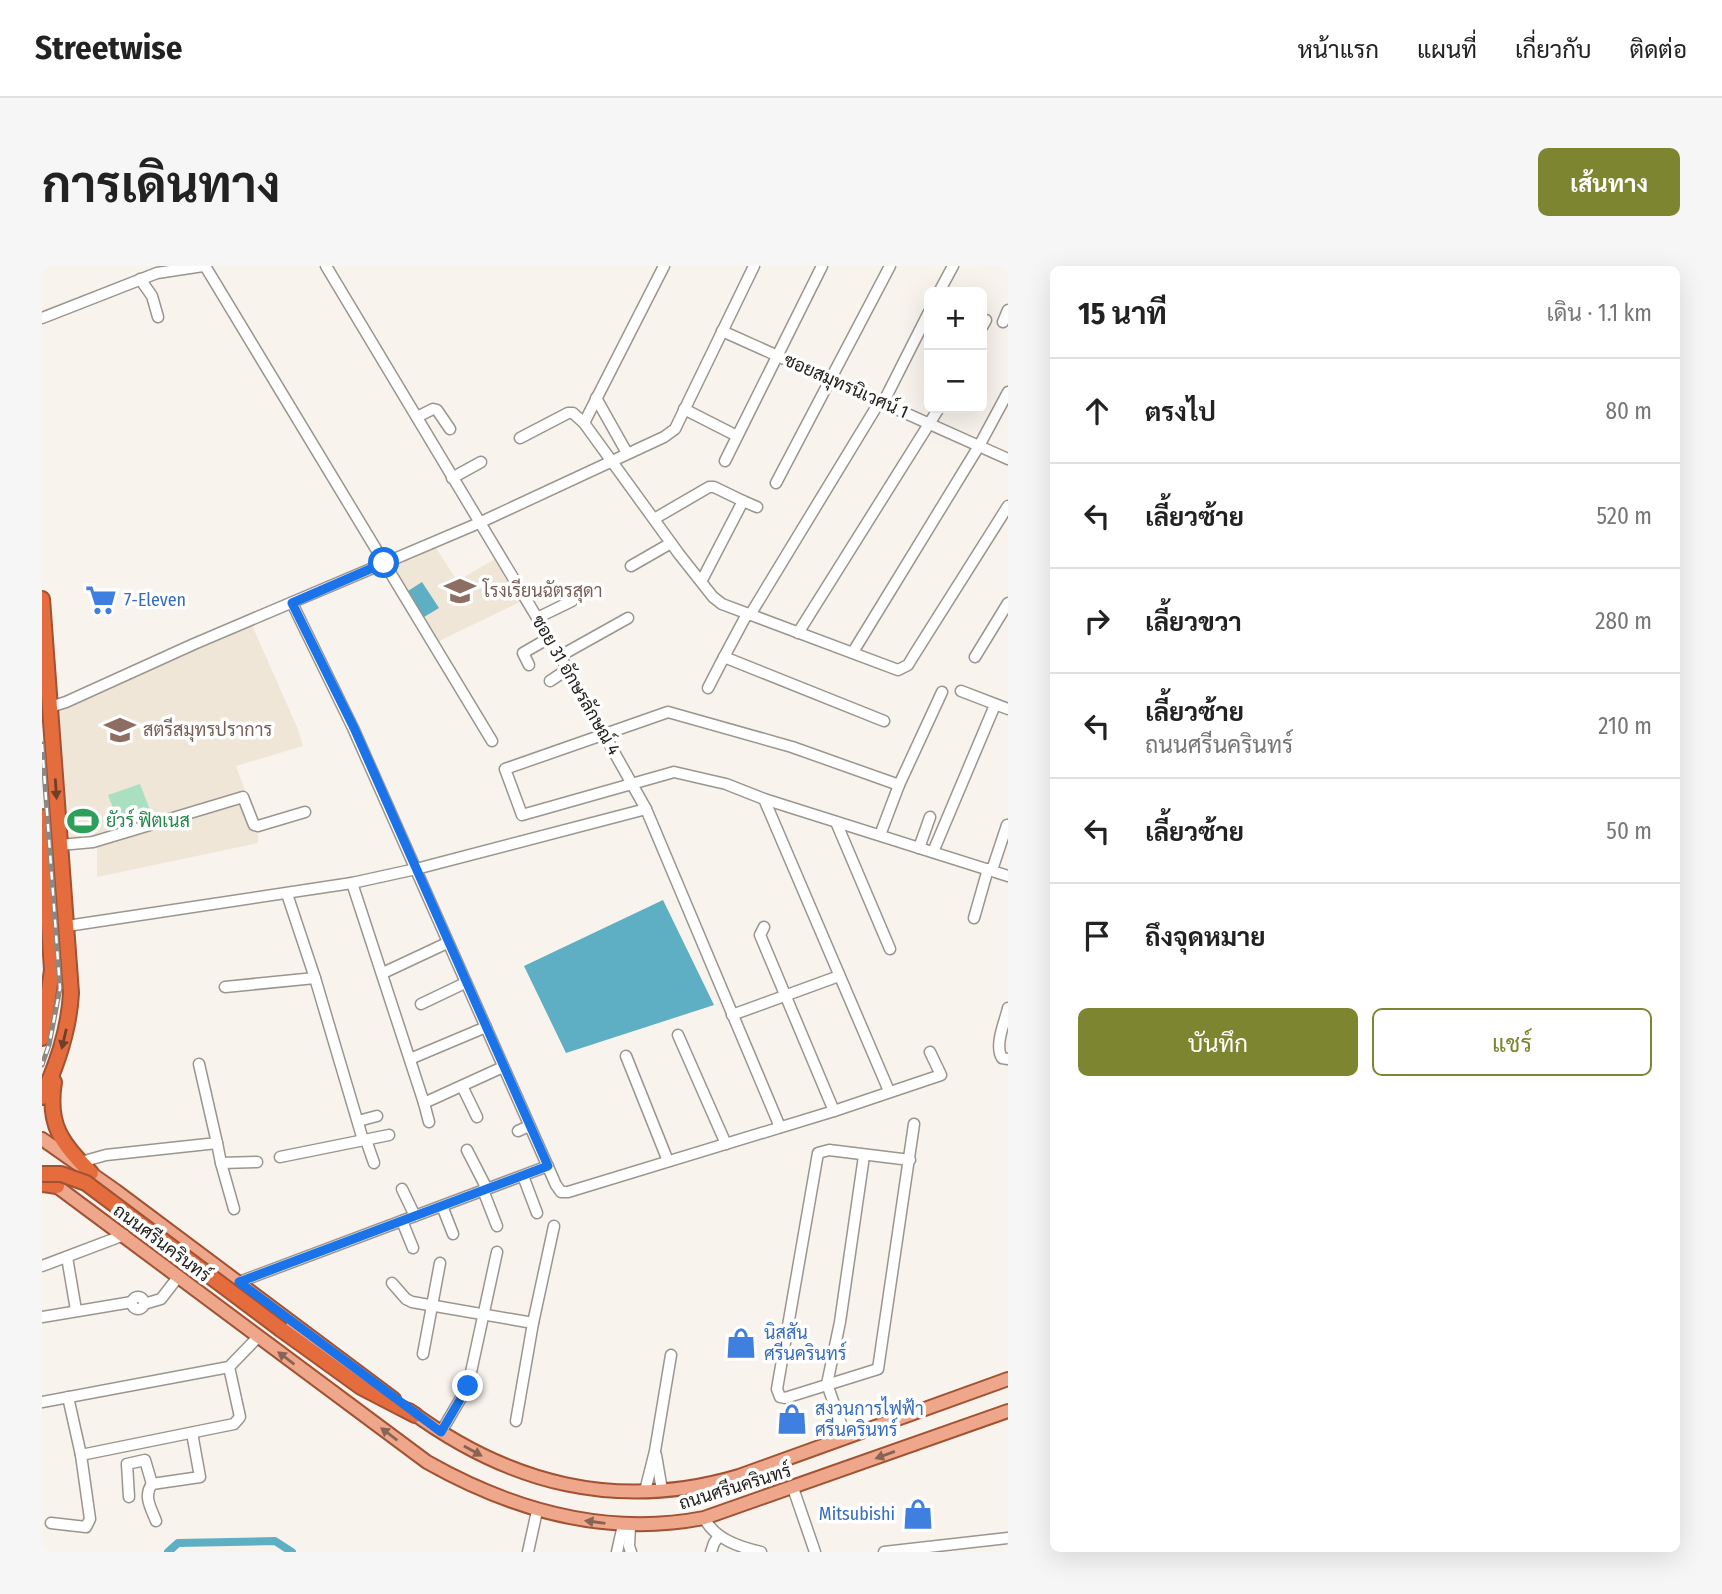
<!DOCTYPE html>
<html lang="th">
<meta charset="utf-8">
<style>
:root{--surface:#fff;--page:#f6f6f6;--text:#222;--muted:#767676;--line:#e0e0e0;--accent:#7e8530}
body{margin:0;font-family:"Fira Sans Condensed",Sarabun,sans-serif;background:var(--page);color:var(--text)}
.controls{position:absolute;right:21px;top:21px;display:grid;overflow:hidden;border-radius:10px;box-shadow:0 7px 28px #0002}
.controls button{width:63px;height:63px;display:grid;place-items:center;padding:0;border:0;border-bottom:2px solid var(--line);background:var(--surface);color:var(--text);font:35px sans-serif}
.stop{position:absolute;width:21px;height:21px;margin:-16px;border:5px solid #1a73e8;border-radius:50%;background:#fff}
.stop.end{background:#1a73e8;border-color:#fff;box-shadow:0 2px 7px #0008}
.list{margin:0;padding:0;list-style:none}
h2{display:flex;justify-content:space-between;align-items:center;height:91px;margin:0;padding:0 28px;font-size:30px}
h2 small{font-size:23px;font-weight:400;color:var(--muted)}
.list li{display:grid;grid-template-columns:46px 1fr auto;gap:21px;align-items:center;box-sizing:border-box;height:105px;padding:0 28px;border-top:2px solid var(--line)}
.list b{display:block;font-size:26px;white-space:nowrap}
.list p{margin:0;font-size:23px;white-space:nowrap;color:var(--muted)}
.list em{font-size:23px;font-style:normal;color:var(--muted)}
.actions{display:flex;gap:14px;padding:21px 28px}
.actions a{flex:1;padding:16px 0;border:2px solid var(--accent);border-radius:10px;text-align:center;font-size:24px;color:var(--accent)}
.actions .main{background:var(--accent);color:#fff}
.icon{flex:none;width:38px;height:38px;fill:none;stroke:currentColor;stroke-width:2;stroke-linecap:round;stroke-linejoin:round}
.map{position:relative;flex:none;width:966px;height:1286px;overflow:hidden;border-radius:10px}
header{display:flex;align-items:center;gap:42px;box-sizing:border-box;height:98px;padding:0 35px;background:var(--surface);border-bottom:2px solid var(--line)}
header strong{font-size:33px}
nav{display:flex;gap:38px;margin-inline-start:auto;font-size:24px}
.intro{display:flex;align-items:center;justify-content:space-between;box-sizing:border-box;height:168px;padding:0 42px}
h1{margin:0;font-size:49px}
.button{padding:18px 32px;border-radius:10px;background:var(--accent);color:#fff;font-size:24px;font-weight:700}
main{display:flex;gap:42px;padding:0 42px}
aside{flex:1;background:var(--surface);border-radius:10px;box-shadow:0 7px 28px #0002}
.map>svg:first-child{display:block}
.built{fill:#efe6d8}
.green{fill:#aae0c1}
.water{fill:#5eafc3}
.lines{fill:none;stroke-linecap:round;stroke-linejoin:round}
.canal{stroke:#5eafc3;stroke-width:8}
.minor-casing{stroke:#9a968f;stroke-width:13}
.major-casing{stroke:#a15232;stroke-width:16}
.highway-casing{stroke:#a15232;stroke-width:18}
.minor{stroke:#fff;stroke-width:10}
.major{stroke:#efa78b;stroke-width:12}
.highway{stroke:#e56c3d;stroke-width:14}
.rail-casing{stroke:#8b8883;stroke-width:5}
.rail{stroke:#fff;stroke-width:2.5;stroke-dasharray:8;stroke-linecap:butt}
.highway-bridge-casing{stroke:#a15232;stroke-width:18;stroke-linecap:butt}
.highway-bridge{stroke:#e56c3d;stroke-width:14}
.oneway{fill:#703f2a}
.oneway2{fill:#886454}
.route{stroke:#1a73e8;stroke-width:9}
.labels{text-anchor:middle;dominant-baseline:central;stroke-width:7;stroke-linejoin:round;paint-order:stroke}
.street-label{font-size:18px;fill:#22211e;stroke:#fff}
.education-label{font-size:18px;fill:#785e54;stroke:#fff;text-anchor:start}
.shop-label{font-size:18px;fill:#366cbe;stroke:#fff;text-anchor:start}
.leisure-label{font-size:18px;fill:#27864d;stroke:#fff;text-anchor:start}
</style>
<header>
<strong>Streetwise</strong>
<nav><a>หน้าแรก</a><a>แผนที่</a><a>เกี่ยวกับ</a><a>ติดต่อ</a></nav>
</header>
<div class="intro"><h1>การเดินทาง</h1><a class="button">เส้นทาง</a></div>
<main>
<div class="map">
<svg width="966" height="1286" viewBox="0 0 966 1286">
<rect width="100%" height="100%" fill="#f8f3ec"/>
<g class="built">
<path d="M393,280L415,315L453,293L478,336L393,377L349,300Z"/>
<path d="M209,357L255,461L261,480L194,500L216,560V577L55,611V575L27,574L15,443Z"/>
</g>
<path class="green" d="M98,518L108,544L76,555L66,529Z"/>
<g class="water">
<path d="M380,316L397,342L382,351L366,325Z"/>
<path d="M621,634L672,739L524,787L482,700Z"/>
</g>
<g class="lines">
<path class="canal" d="M126,1286L136,1277L233,1275L250,1286"/>
<defs>
<g id="minor">
<path d="M163,0L450,475"/>
<path d="M284,0L518,390L604,543L738,861"/>
<path d="M622,0L542,157L637,288L671,331L680,338L856,404L866,399L872,389L966,240"/>
<path d="M98,13L110,30L116,51"/>
<path d="M897,26L911,0"/>
<path d="M0,52L115,7L161,0"/>
<path d="M961,56L966,44"/>
<path d="M940,61L944,54"/>
<path d="M680,65L966,193"/>
<path d="M554,132L585,187"/>
<path d="M841,137L887,46"/>
<path d="M642,143L695,170"/>
<path d="M375,151L391,143L395,144L408,163"/>
<path d="M478,172L526,147H531L542,157"/>
<path d="M683,195L780,0"/>
<path d="M410,212L439,196"/>
<path d="M734,217L848,0"/>
<path d="M701,235L715,241"/>
<path d="M612,253L667,221H672L701,235L660,314"/>
<path d="M589,300L629,277"/>
<path d="M250,337L311,462L514,919L519,926H526L792,845L899,809L888,786"/>
<path d="M705,348L682,391L842,455"/>
<path d="M708,349L838,135"/>
<path d="M495,352L530,335"/>
<path d="M756,367L897,142"/>
<path d="M811,386L937,180L966,126"/>
<path d="M518,390L586,352"/>
<path d="M933,391L966,337"/>
<path d="M487,399L481,387L507,372"/>
<path d="M508,415L526,403"/>
<path d="M666,422L682,391"/>
<path d="M919,425L966,443"/>
<path d="M8,441L24,436L152,378L437,257L622,171L633,163L712,0"/>
<path d="M722,533L966,610"/>
<path d="M794,556L848,683"/>
<path d="M838,569L857,519L900,426"/>
<path d="M18,579L51,576L201,531L212,559L216,560L263,546"/>
<path d="M877,582L888,551"/>
<path d="M891,586L953,439"/>
<path d="M950,604L965,559"/>
<path d="M310,617L382,837L461,801"/>
<path d="M245,628L273,712L321,874"/>
<path d="M932,652L946,603"/>
<path d="M25,660L310,617L374,603L604,543"/>
<path d="M722,661L718,669L792,845"/>
<path d="M341,707L405,677"/>
<path d="M183,721L273,712"/>
<path d="M379,738L423,717"/>
<path d="M966,742C963,756 952,779 960,792L966,793"/>
<path d="M690,749L797,710"/>
<path d="M636,769L684,878"/>
<path d="M584,790L626,895"/>
<path d="M368,793L444,761"/>
<path d="M420,820L435,851"/>
<path d="M847,825L722,533L684,518L632,506L480,549L463,503L626,446L750,481L857,519"/>
<path d="M382,837L387,856"/>
<path d="M316,855L335,850"/>
<path d="M476,865L487,860"/>
<path d="M324,874L332,897"/>
<path d="M175,877L179,897L215,896"/>
<path d="M425,884L445,923"/>
<path d="M238,891L347,869"/>
<path d="M868,894L787,884L776,887L735,1123L738,1131L743,1132L836,1103L872,858"/>
<path d="M39,896L64,889L175,877L157,798"/>
<path d="M179,897L192,943"/>
<path d="M481,910L495,947"/>
<path d="M360,923L373,950"/>
<path d="M441,924L455,960"/>
<path d="M400,940L411,968"/>
<path d="M360,955L371,982"/>
<path d="M25,991L34,1044"/>
<path d="M0,1000L82,969"/>
<path d="M197,1016L506,900"/>
<path d="M350,1017L364,1033L370,1036L491,1057L512,960"/>
<circle cx="96" cy="1037" r="6"/>
<path d="M102,1038L119,1033L136,1011"/>
<path d="M0,1051L90,1036"/>
<path d="M381,1088L398,997"/>
<path d="M0,1136L187,1101L216,1071"/>
<path d="M474,1155L491,1057"/>
<path d="M399,1166L426,1120L455,986"/>
<path d="M804,1172L785,1118L798,1056L822,890"/>
<path d="M39,1189L192,1158L198,1151L187,1101"/>
<path d="M614,1189L620,1224"/>
<path d="M751,1222L773,1286"/>
<path d="M603,1225L613,1185L629,1089"/>
<path d="M87,1231L85,1198L103,1194L110,1218"/>
<path d="M662,1252C673,1273 697,1281 719,1286"/>
<path d="M114,1255C109,1242 101,1230 110,1218L158,1211L150,1167"/>
<path d="M9,1257L44,1261L48,1253L39,1189L26,1131"/>
<path d="M588,1260L587,1280L589,1286"/>
<path d="M486,1286L495,1245"/>
<path d="M575,1286L581,1259"/>
<path d="M669,1286L672,1277L677,1270"/>
<path d="M842,1286L966,1272"/>
</g>
<g id="major">
<path d="M0,873L74,925L352,1133"/>
<path d="M9,916L385,1196C470,1244 564,1271 662,1252L966,1145"/>
<path d="M367,1144C467,1218 575,1246 697,1210L966,1113"/>
</g>
<g id="highway">
<path d="M0,333L29,727C27,764 16,797 0,831"/>
<path d="M0,551L10,704L0,772"/>
<path d="M12,816C5,860 20,877 49,907"/>
<path d="M0,918L15,920"/>
<path d="M240,1064L319,1121L373,1149"/>
</g>
</defs>
<use href="#minor" class="minor-casing"/>
<use href="#major" class="major-casing"/>
<use href="#highway" class="highway-casing"/>
<use href="#minor" class="minor"/>
<use href="#major" class="major"/>
<use href="#highway" class="highway"/>
<defs>
<path id="rail" d="M0,478L18,722L7,779L0,799"/>
</defs>
<use href="#rail" class="rail-casing"/>
<use href="#rail" class="rail"/>
<defs>
<path id="highway-bridge" d="M0,908H19L44,917L240,1064"/>
</defs>
<use href="#highway-bridge" class="highway-bridge-casing"/>
<use href="#highway-bridge" class="highway-bridge"/>
</g>
<defs><path id="oneway-solid" d="M-6-.8H1V-3.2L6.5 0L1 3.2V.8H-6Z" transform="scale(1.75)"/></defs>
<g class="oneway">
<use href="#oneway-solid" transform="translate(14 523) rotate(86)"/>
<use href="#oneway-solid" transform="translate(22 773) rotate(103)"/>
</g>
<g class="oneway2">
<use href="#oneway-solid" transform="translate(244 1092) rotate(-143)"/>
<use href="#oneway-solid" transform="translate(347 1168) rotate(-143)"/>
<use href="#oneway-solid" transform="translate(431 1185) rotate(29)"/>
<use href="#oneway-solid" transform="translate(843 1189) rotate(160)"/>
<use href="#oneway-solid" transform="translate(553 1256) rotate(-172)"/>
</g>
<g class="lines">
<path class="route" d="M342,297L250,337L312,462L506,900L197,1016L399,1166L426,1120"/>
</g>
<defs>
<symbol id="school-bare" viewBox="-9 -9 18 18"><path d="M0-5L7-2L0 1L-7-2ZM-4 1L0 2.5L4 1V4Q0 6-4 4Z" fill="#8d6e63" stroke="#fff" stroke-width="2.5" paint-order="stroke"/></symbol>
<symbol id="supermarket-bare" viewBox="-9 -9 18 18"><path d="M-6-5.5h2.5l.6 2H6L4.5 2H-2.5L-4.4-4H-6ZM-1.5 3.2a1.3 1.3 0 1 0 .1 0ZM3 3.2a1.3 1.3 0 1 0 .1 0Z" fill="#3f7fe0" stroke="#fff" stroke-width="2.5" paint-order="stroke"/></symbol>
<symbol id="stadium-bare" viewBox="-9 -9 18 18"><path d="M0-5a6.5 5 0 1 0 0 10a6.5 5 0 1 0 0-10ZM-3.5-1.8h7v3.6h-7Z" fill="#2e9e5b" stroke="#fff" stroke-width="2.5" paint-order="stroke"/></symbol>
<symbol id="shop-bare" viewBox="-9 -9 18 18"><path d="M-5-2.5h2.3a2.7 3.5 0 0 1 5.4 0H5L5.5 6h-11ZM-1.5-2.5h3a1.5 2.3 0 0 0-3 0Z" fill="#3f7fe0" stroke="#fff" stroke-width="2.5" paint-order="stroke"/></symbol>
</defs>
<g fill-rule="evenodd">
<use href="#school-bare" x="396" y="303" width="44" height="44"/>
<use href="#supermarket-bare" x="37" y="312" width="44" height="44"/>
<use href="#school-bare" x="56" y="442" width="44" height="44"/>
<use href="#stadium-bare" x="19" y="533" width="44" height="44"/>
<use href="#shop-bare" x="677" y="1055" width="44" height="44"/>
<use href="#shop-bare" x="728" y="1131" width="44" height="44"/>
<use href="#shop-bare" x="854" y="1226" width="44" height="44"/>
</g>
<g class="labels">
<g class="street-label">
<text transform="translate(804 120) rotate(24)">ซอยสมุทรนิเวศน์ 1</text>
<text transform="translate(534 419) rotate(60)">ซอย 31 อักษรลักษณ์ 4</text>
<text transform="translate(120 977) rotate(37)">ถนนศรีนครินทร์</text>
<text transform="translate(693 1221) rotate(-17)">ถนนศรีนครินทร์</text>
</g>
<g class="education-label">
<text x="441" y="325">โรงเรียนฉัตรสุดา</text>
<text x="101" y="464">สตรีสมุทรปราการ</text>
</g>
<g class="shop-label">
<text x="82" y="334">7-Eleven</text>
<text x="722" y="1067">นิสสัน<tspan x="722" dy="21">ศรีนครินทร์</tspan></text>
<text x="773" y="1143">สงวนการไฟฟ้า<tspan x="773" dy="21">ศรีนครินทร์</tspan></text>
<text x="853" y="1248" text-anchor="end">Mitsubishi</text>
</g>
<g class="leisure-label">
<text x="64" y="555">ยัวร์ ฟิตเนส</text>
</g>
</g>
</svg>
<div class="controls">
<button>+</button>
<button>−</button>
</div>
<div class="stop" style="left:342px;top:297px"></div>
<div class="stop end" style="left:426px;top:1120px"></div>
</div>
<aside>
<h2>15 นาที<small>เดิน · 1.1 km</small></h2>
<ul class="list">
<li><svg class="icon" aria-label="ahead" viewBox="0 0 24 24"><path d="M12 20V5M6 11l6-6 6 6"/></svg><div><b>ตรงไป</b></div><em>80 m</em></li>
<li><svg class="icon" aria-label="left" viewBox="0 0 24 24"><path d="M17 20v-9H6M10 6l-5 5 5 5"/></svg><div><b>เลี้ยวซ้าย</b></div><em>520 m</em></li>
<li><svg class="icon" aria-label="right" viewBox="0 0 24 24"><path d="M7 20v-9h11M14 6l5 5-5 5"/></svg><div><b>เลี้ยวขวา</b></div><em>280 m</em></li>
<li><svg class="icon" aria-label="left" viewBox="0 0 24 24"><path d="M17 20v-9H6M10 6l-5 5 5 5"/></svg><div><b>เลี้ยวซ้าย</b><p>ถนนศรีนครินทร์</p></div><em>210 m</em></li>
<li><svg class="icon" aria-label="left" viewBox="0 0 24 24"><path d="M17 20v-9H6M10 6l-5 5 5 5"/></svg><div><b>เลี้ยวซ้าย</b></div><em>50 m</em></li>
<li><svg class="icon" aria-label="arrive" viewBox="0 0 24 24"><path d="M6 21V4h12l-3 4 3 4H6"/></svg><div><b>ถึงจุดหมาย</b></div></li>
</ul>
<div class="actions"><a class="main">บันทึก</a><a>แชร์</a></div>
</aside>
</main>
